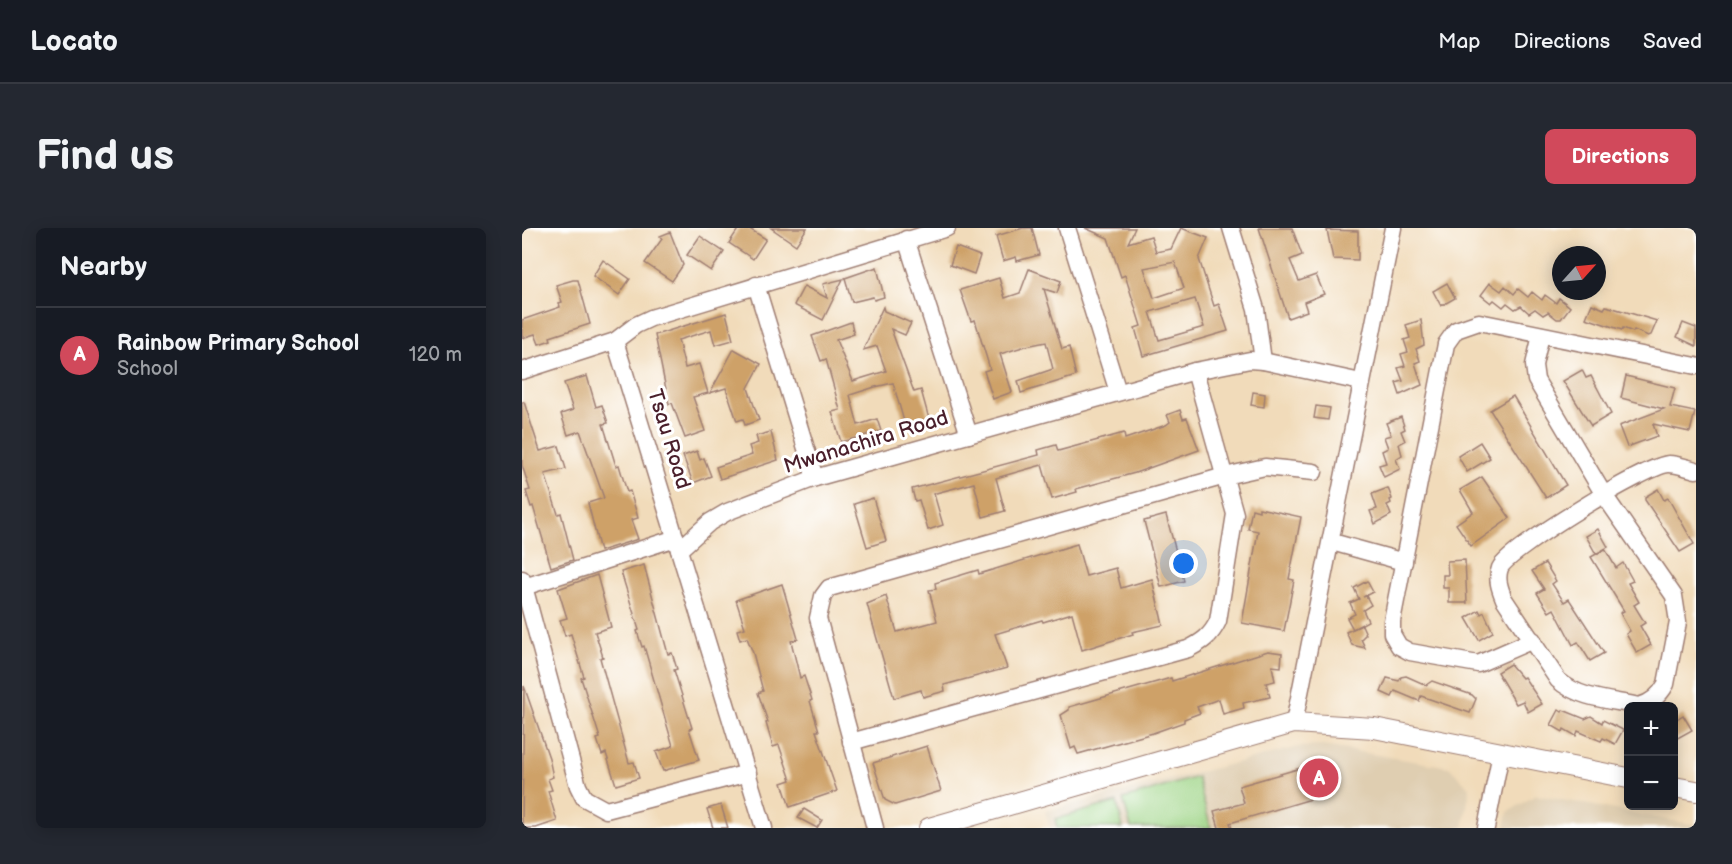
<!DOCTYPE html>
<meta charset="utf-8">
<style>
:root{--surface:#171b24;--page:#242831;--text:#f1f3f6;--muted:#9ea1a6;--line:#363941;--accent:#d1495b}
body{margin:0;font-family:"Balsamiq Sans",sans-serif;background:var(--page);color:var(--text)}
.controls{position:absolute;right:18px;bottom:18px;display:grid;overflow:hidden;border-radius:9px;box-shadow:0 3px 15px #0003}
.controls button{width:54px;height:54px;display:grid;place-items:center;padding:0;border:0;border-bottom:2px solid var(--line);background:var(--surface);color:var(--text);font:30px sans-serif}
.compass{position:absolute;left:1030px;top:18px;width:54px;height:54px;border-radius:50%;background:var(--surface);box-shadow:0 3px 15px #0003;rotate:63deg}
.you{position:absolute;left:662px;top:336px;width:21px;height:21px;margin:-15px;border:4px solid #fff;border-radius:50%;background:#1a73e8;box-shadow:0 0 0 9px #1a73e833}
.badge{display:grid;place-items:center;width:39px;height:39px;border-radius:50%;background:var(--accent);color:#fff;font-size:20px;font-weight:700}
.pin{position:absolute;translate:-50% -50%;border:3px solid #fff;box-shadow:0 2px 6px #0006}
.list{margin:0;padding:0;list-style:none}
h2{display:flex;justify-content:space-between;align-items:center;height:78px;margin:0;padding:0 24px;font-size:26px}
h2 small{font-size:20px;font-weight:400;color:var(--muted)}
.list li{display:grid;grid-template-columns:39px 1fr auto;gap:18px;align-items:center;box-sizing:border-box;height:96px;padding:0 24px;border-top:2px solid var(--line)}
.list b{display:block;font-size:22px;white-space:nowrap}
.list p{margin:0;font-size:20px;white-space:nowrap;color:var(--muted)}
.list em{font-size:20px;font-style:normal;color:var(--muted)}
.map{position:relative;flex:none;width:1174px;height:600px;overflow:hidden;border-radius:9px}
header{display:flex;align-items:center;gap:36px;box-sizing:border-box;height:84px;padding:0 30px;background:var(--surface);border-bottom:2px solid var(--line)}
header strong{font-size:28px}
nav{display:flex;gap:33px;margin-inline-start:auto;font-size:21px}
.intro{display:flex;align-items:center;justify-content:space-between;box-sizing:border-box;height:144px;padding:0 36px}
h1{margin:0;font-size:42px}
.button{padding:15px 27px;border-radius:9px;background:var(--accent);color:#fff;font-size:21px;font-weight:700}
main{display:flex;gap:36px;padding:0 36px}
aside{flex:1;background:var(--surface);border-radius:9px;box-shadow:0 3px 15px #0003}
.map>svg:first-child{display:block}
.built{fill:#dfceb1}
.green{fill:#9dd485;stroke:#747a58;stroke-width:1.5}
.building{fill:#cea167;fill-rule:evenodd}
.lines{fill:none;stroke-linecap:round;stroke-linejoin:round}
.minor-casing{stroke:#9e7d72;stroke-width:19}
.tertiary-casing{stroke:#9e7d72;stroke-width:22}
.minor{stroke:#fff;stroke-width:16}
.tertiary{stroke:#fff;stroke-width:20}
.labels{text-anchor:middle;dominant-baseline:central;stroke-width:6;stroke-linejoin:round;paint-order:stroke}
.street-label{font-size:21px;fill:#4a1f2b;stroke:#fff}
</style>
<header>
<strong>Locato</strong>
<nav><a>Map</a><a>Directions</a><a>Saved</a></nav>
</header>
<div class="intro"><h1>Find us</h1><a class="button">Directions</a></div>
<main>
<aside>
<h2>Nearby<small></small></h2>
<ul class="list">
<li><span class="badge">A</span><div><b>Rainbow Primary School</b><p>School</p></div><em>120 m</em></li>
</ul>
</aside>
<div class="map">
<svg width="1174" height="600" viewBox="0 0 1174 600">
<rect width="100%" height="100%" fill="#fff"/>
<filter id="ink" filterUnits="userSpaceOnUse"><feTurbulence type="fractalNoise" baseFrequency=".0167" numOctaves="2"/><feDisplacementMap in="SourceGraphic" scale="12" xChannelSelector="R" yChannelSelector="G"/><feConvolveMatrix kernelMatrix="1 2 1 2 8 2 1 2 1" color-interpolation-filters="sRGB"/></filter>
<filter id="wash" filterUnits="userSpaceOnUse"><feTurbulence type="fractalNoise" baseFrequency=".008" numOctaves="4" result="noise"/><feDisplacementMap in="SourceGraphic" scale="24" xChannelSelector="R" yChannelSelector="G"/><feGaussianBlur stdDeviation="1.35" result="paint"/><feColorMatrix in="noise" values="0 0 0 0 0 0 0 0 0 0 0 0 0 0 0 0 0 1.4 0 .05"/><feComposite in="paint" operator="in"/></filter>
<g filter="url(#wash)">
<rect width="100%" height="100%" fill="#f1dbba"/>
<g class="built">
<path d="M801,518L927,539L948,560L941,600H528L523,583L777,519Z"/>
<path d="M1014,567L1174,597V600H983L986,584Z"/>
</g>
<g class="green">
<path d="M675,549L689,600H609L601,571Z"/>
<path d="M595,574L601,600H535L533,591Z"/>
</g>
<g id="blocks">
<g class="building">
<path d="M217,0H226L244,11L231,31L207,15Z"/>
<path d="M249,0H285L274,17Z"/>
<path d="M501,0H510L517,27L495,33L494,29L481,33L474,8Z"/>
<path d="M563,0H613L606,15L629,8L634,24L649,21L659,0L686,10L677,31L692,78L697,76L706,103L621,128L613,100L619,98L603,47L599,49L586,10ZM653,34L662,60L632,70L622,40ZM673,71L682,99L637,112L628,84Z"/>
<path d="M737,0H770L780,27L768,32L777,53L794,47L802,66L782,74L785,83L766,90Z"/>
<path d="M805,2L836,3V32L811,31Z"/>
<path d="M148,4L161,37L150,53L123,35L140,11L138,8Z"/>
<path d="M178,8L202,24L189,43L165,27Z"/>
<path d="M434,19L458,28L452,46L428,37Z"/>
<path d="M81,32L108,51L97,67L71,48Z"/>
<path d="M355,39L362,69L352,72L351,69L330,74L323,50Z"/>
<path d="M507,41L539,53L535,65L522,61L540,121L547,119L554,148L499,165L496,153L531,141L524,114L504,118L478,126L490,164L471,171L462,143L468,141L453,92L449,93L438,62L477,50L483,70L498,65Z"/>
<path d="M321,51L301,92L272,77L282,58L305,70L301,56Z"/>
<path d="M51,52H56L68,96L28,109L29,112L17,116L13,106L0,110V92L38,79L37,75L40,74L34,57Z"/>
<path d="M925,55L933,70L919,78L911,63Z"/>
<path d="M968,55L979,63L983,58L992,66L996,61L1006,69L1010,64L1020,72L1023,67L1034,75L1037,70L1048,79L1039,91H1035L1026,84L1021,87L1013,81L1007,85L999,78L993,81L985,75L981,79L972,72L969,75L959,67Z"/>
<path d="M1070,76L1082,81L1084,78L1135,93L1129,107L1126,108L1112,102L1111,104L1101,100L1100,102L1064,90Z"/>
<path d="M361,79L362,83L389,95L383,107L369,101L392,164L399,162L407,191L383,197L371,155L353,159L328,167L336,197L355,191L359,203L319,214L310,184L318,182L304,131L299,133L290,108L329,94L332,106L314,112L331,153L364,143L355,118L341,122Z"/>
<path d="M204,85L211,112L193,117L189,102L156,112L163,140L177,136L186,165L171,169L183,203L163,210L150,175L147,176L133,107Z"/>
<path d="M899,92L902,117L894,121L898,133L893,135L900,157L878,167L874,155L881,153L876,140L883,138L879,126L886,124L882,112L888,110L884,97Z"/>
<path d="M1161,95L1174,100V118L1155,109Z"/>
<path d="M212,121L239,136L226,160L237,192L223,197L221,191L215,193L204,160L188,165Z"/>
<path d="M1060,142L1064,150L1069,148L1089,186L1069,198L1041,153Z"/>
<path d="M65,148L74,179L80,177L86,195L81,196L94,238L97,237L105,264L108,263L116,290L109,292L116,311L78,323L66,275L82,270L58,203L46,207L39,186L51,182L42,155Z"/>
<path d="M1104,148L1153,160L1148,179L1173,184L1168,204L1131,196L1135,208L1105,219L1097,198L1142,181L1099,170Z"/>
<path d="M731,164L743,166L742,179L729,177Z"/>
<path d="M991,168L1044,257L1024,270L968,182Z"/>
<path d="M0,174H2L18,223L37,218L44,241L23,246L36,286L39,285L51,332L29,339L11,278L9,279L4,263L8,262L0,237Z"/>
<path d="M794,178L808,180L806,192L792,190Z"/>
<path d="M658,182L661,191L665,190L677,222L613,245L554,261L555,264L530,271L520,237L474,250L483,283L461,289L452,255L414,265L412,266L421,297L406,302L397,272L393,273L390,261L517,227L516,222L534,217L536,223L602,205L603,211L644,197L648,194L645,187Z"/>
<path d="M879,189L883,201L879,203L883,213L877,216L880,227L874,231L878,241L862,249L857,237L864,235L860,223L866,220L862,209L869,207L864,195Z"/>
<path d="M249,204L256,232L198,251L194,239L230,227L227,218L236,215L234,208Z"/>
<path d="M958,214L968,230L945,244L936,228Z"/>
<path d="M175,223L178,232L182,230L189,248L171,255L161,228Z"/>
<path d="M960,249L988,290L949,318L934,296L951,284L938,262Z"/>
<path d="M866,260L870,271L868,272L869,275L865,277L869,287L853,296L848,283L855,281L850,266Z"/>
<path d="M1136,261L1142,272L1146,270L1172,316L1158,324L1123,272V269Z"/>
<path d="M351,270L364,313L345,319L332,276Z"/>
<path d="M737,280L779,289L767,351L772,352L762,403L720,395L736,303L726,301L730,281L737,283Z"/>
<path d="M644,287L662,353L639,359L622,293Z"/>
<path d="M1076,301L1086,319L1074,326L1064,308Z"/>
<path d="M555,316L564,348L594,340L599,360L630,351L641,397L610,404L611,406L560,422L550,385L521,394L520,392L473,406L485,440L422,457L423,463L401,469L399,462L372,470L345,376L364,368L375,404L415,393L407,362L414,361L413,355L456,342L457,346Z"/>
<path d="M1083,321L1094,340L1101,335L1111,353L1106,355L1117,374L1112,377L1123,395L1118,398L1129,417L1115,425L1104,406L1108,403L1098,385L1102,383L1069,329Z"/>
<path d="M943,332L945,375H927V360H921V347H926L925,333Z"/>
<path d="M1023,335L1034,353L1030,356L1042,374L1047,371L1082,425L1068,433L1056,414L1051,417L1032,381L1027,384L1015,365L1022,361L1010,343Z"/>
<path d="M122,337L146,426L150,425L155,441L152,442L170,500L167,501L177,532L141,543L134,524L151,518L122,418L120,419L115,403L117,402L99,344Z"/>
<path d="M75,347L89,399L73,404L81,429L78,430L107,535L112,534L117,550L94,557L84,525L80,527L75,511L78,510L59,450L62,449L49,406L43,408L38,392L45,390L36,361Z"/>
<path d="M845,353L851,364L841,369L844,368L849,377L841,382L846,393L831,401L825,390L833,386L828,375L837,371L832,360Z"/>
<path d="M260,356L276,411L269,413L278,450L282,448L290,472L288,473L297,503H294L315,563L268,579L260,555L269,552L257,517L251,519L244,495L246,494L236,465L241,463L231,425L225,410L218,412L215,402L223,400L214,372Z"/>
<path d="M957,382L959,386L962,384L971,404L957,412L944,390Z"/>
<path d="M840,397L844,406L839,411L843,420L830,417L824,404Z"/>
<path d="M746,423L760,425L759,439L750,438L753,453L744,455L748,469L721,475L722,480L701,486L697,471L675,479L678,485L662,491V494L631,505L556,526L553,519L549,521L539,487L547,482V479L649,450L650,453Z"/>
<path d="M988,436L1000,450L1002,449L1020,476L1006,484L1001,473L994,476L975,444Z"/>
<path d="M884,448L904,457L910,453L950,467L954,471L948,485L899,468L897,473L873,463L870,469L859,464L865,450L877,453L879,449Z"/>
<path d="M2,458L27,530L31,549L26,551L30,562L26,563L35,593L14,600H2L0,593Z"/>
<path d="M1037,482L1040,484L1041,482L1063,491L1069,488L1080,495L1081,492L1101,502L1093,516L1081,510L1079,513L1056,503L1054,508L1042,501L1041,504L1029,497Z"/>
<path d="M1161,487L1170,502L1152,512V493Z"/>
<path d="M405,518L419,563L373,577L363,572L351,535Z"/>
<path d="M796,535L806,566L708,595L710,600H697L692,583L722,575L717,558Z"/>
<path d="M199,577L206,600H191L185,581Z"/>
<path d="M282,581L300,592L295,600L276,590Z"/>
</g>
</g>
</g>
<g filter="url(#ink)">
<use href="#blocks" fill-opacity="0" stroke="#9e7d72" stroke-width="1.5"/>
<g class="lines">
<defs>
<g id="minor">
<path d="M545,0L596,164"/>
<path d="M709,0L734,81L741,133"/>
<path d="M384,11L447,207"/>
<path d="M234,57L293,250"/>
<path d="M1019,107L1012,137L1014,152L1082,267L1152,368L1156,394L1144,456C1138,467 1129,475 1117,478C1090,472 1057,471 1036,452L982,371C978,361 974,351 978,340C986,322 1126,236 1147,236C1155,236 1165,240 1174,242"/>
<path d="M93,113L157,322"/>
<path d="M0,143L93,113L114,97L129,90L425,0"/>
<path d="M810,314L882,334"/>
<path d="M0,351L56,558L62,570L84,582L226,545"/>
<path d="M2,359L154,310"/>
<path d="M1011,412L956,436L888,424L877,418L870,406V393L924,116L934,102L957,94L1174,138"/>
<path d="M772,495L871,0"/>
<path d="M329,514L666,421C680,414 689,408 696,393L713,286L673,143"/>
<path d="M242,600L157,322L188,294L205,284L293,250L673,143L728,132L741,133L839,154"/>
<path d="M353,600L296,390L301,368L307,360L703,248L743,239L792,244"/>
<path d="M964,600L979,525"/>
</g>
<g id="tertiary">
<path d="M1152,559L1174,563"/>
<path d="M407,600L772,495L852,500L1106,550"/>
</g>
</defs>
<use href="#minor" class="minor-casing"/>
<use href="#tertiary" class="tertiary-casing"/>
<use href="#minor" class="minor"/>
<use href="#tertiary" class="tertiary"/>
</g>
</g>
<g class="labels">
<g class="street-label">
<text transform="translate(147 211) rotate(73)">Tsau Road</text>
<text transform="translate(344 214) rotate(-17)">Mwanachira Road</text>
</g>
</g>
</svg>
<div class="controls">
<button>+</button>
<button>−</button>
</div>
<svg class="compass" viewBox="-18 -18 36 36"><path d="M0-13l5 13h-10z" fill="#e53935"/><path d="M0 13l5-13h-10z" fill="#9ea1a6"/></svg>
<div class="you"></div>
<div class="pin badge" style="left:797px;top:550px">A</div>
</div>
</main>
